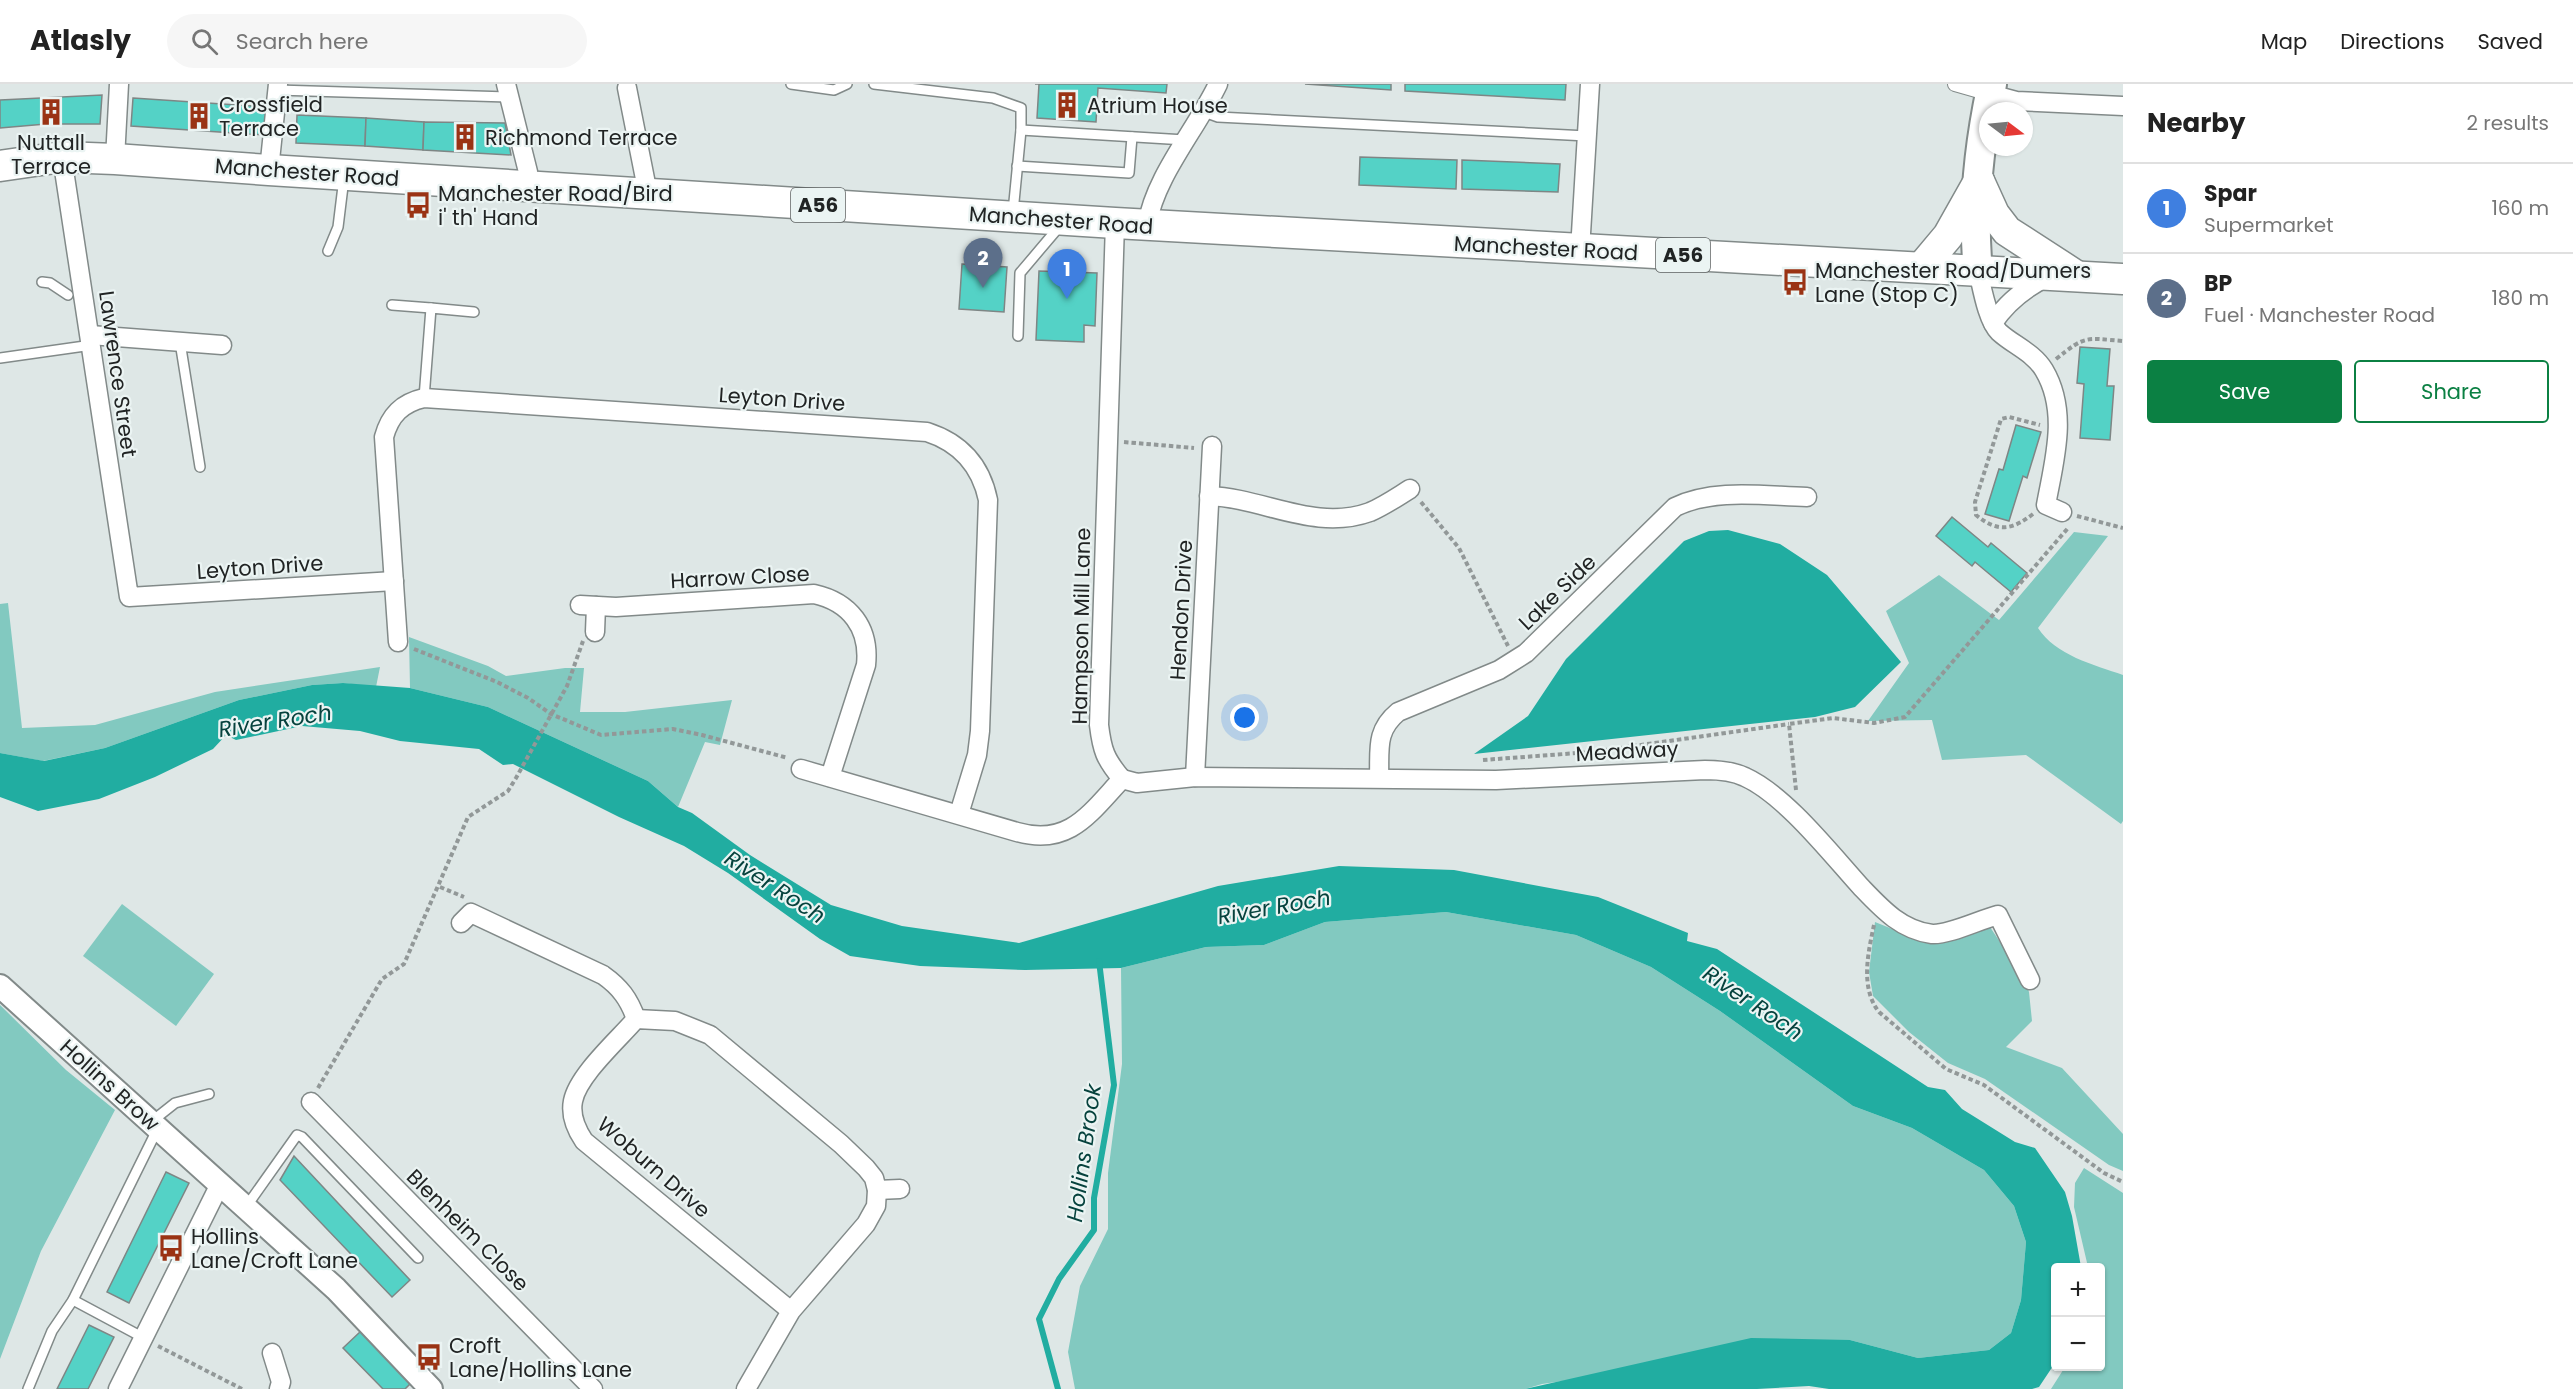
<!DOCTYPE html>
<meta charset="utf-8">
<style>
:root{--surface:#fff;--page:#f6f6f6;--text:#222;--muted:#767676;--line:#e0e0e0;--accent:#0b8043}
body{margin:0;font-family:Poppins,sans-serif;background:var(--page);color:var(--text)}
.controls{position:absolute;right:18px;bottom:18px;display:grid;overflow:hidden;border-radius:6px;box-shadow:0 2px 4px #0004}
.controls button{width:54px;height:54px;display:grid;place-items:center;padding:0;border:0;border-bottom:2px solid var(--line);background:var(--surface);color:var(--text);font:30px sans-serif}
.compass{position:absolute;left:1979px;top:18px;width:54px;height:54px;border-radius:50%;background:var(--surface);box-shadow:0 2px 4px #0004;rotate:106deg}
.you{position:absolute;left:1245px;top:634px;width:21px;height:21px;margin:-15px;border:4px solid #fff;border-radius:50%;background:#1a73e8;box-shadow:0 0 0 9px #1a73e833}
.badge{display:grid;place-items:center;width:39px;height:39px;border-radius:50%;background:var(--accent);color:#fff;font-size:20px;font-weight:700}
.pin{position:absolute;translate:-50% -50px;filter:drop-shadow(0 2px 3px #0008)}
.pin::after{content:'';position:absolute;top:32px;width:21px;height:18px;background:inherit;clip-path:polygon(0 0,100% 0,50% 100%)}
.list{margin:0;padding:0;list-style:none}
h2{display:flex;justify-content:space-between;align-items:center;height:78px;margin:0;padding:0 24px;font-size:26px}
h2 small{font-size:20px;font-weight:400;color:var(--muted)}
.list li{display:grid;grid-template-columns:39px 1fr auto;gap:18px;align-items:center;box-sizing:border-box;height:90px;padding:0 24px;border-top:2px solid var(--line)}
.list b{display:block;font-size:22px;white-space:nowrap}
.list p{margin:0;font-size:20px;white-space:nowrap;color:var(--muted)}
.list em{font-size:20px;font-style:normal;color:var(--muted)}
.actions{display:flex;gap:12px;padding:18px 24px}
.actions a{flex:1;padding:14px 0;border:2px solid var(--accent);border-radius:6px;text-align:center;font-size:21px;color:var(--accent)}
.actions .main{background:var(--accent);color:#fff}
.icon{flex:none;width:33px;height:33px;fill:none;stroke:currentColor;stroke-width:2;stroke-linecap:round;stroke-linejoin:round}
.map{position:relative;flex:none;width:2123px;height:1305px;overflow:hidden}
header{display:flex;align-items:center;gap:36px;box-sizing:border-box;height:84px;padding:0 30px;background:var(--surface);border-bottom:2px solid var(--line)}
header strong{font-size:28px}
nav{display:flex;gap:33px;margin-inline-start:auto;font-size:21px}
.search{width:420px;height:54px;background:var(--page);display:flex;align-items:center;gap:15px;box-sizing:border-box;padding:0 21px;border-radius:33px;color:var(--muted);font-size:22px}
main{display:flex}
aside{flex:1;background:var(--surface)}
.map>svg:first-child{display:block}
.green{fill:#82c9c0}
.water{fill:#21ada1}
.lines{fill:none;stroke-linecap:round;stroke-linejoin:round}
.stream{stroke:#21ada1;stroke-width:6}
.building{fill:#54d2c6;stroke:#7e8685;stroke-width:1.5}
.service-casing{stroke:#828a89;stroke-width:12}
.pedestrian-casing{stroke:#828a89;stroke-width:16}
.minor-casing{stroke:#828a89;stroke-width:21}
.tertiary-casing{stroke:#828a89;stroke-width:26}
.primary-casing{stroke:#828a89;stroke-width:32}
.trunk-casing{stroke:#828a89;stroke-width:33}
.path{stroke:#929898;stroke-width:4;stroke-dasharray:4.5 3;stroke-linecap:butt}
.service{stroke:#fff;stroke-width:9}
.pedestrian{stroke:#fff;stroke-width:14}
.minor{stroke:#fff;stroke-width:18}
.tertiary{stroke:#fff;stroke-width:22}
.primary{stroke:#fff;stroke-width:28}
.trunk{stroke:#fff;stroke-width:30}
.labels{text-anchor:middle;dominant-baseline:central;stroke-width:4.5;stroke-linejoin:round;paint-order:stroke}
.shield{fill:#ebf4f3;stroke:#5e6262;stroke-width:1.5}
.shield-label{font-size:20px;font-weight:bold;fill:#212424}
.poi-label{font-size:21px;fill:#212424;stroke:#ebf4f3;text-anchor:start}
.street-label{font-size:21px;fill:#212424;stroke:#ebf4f3}
.water-label{font-size:22px;font-style:italic;fill:#06423d;stroke:#ebf4f3}
</style>
<header>
<strong>Atlasly</strong>
<div class="search"><svg class="icon" aria-label="search" viewBox="0 0 24 24"><circle cx="10" cy="10" r="6"/><path d="M15 15l6 6"/></svg>Search here</div>
<nav><a>Map</a><a>Directions</a><a>Saved</a></nav>
</header>
<main>
<div class="map">
<svg width="2123" height="1305" viewBox="0 0 2123 1305">
<rect width="100%" height="100%" fill="#dee7e6"/>
<g class="green">
<path d="M2074,448L2108,452L2038,544C2055,571 2094,581 2123,591V737L2121,740L2026,671L1942,676L1932,636L1868,637L1909,579L1886,527L1939,491L1999,536Z"/>
<path d="M8,519L22,644L95,641L215,608L380,583L376,603L343,599L312,601L239,616L105,664L43,677L0,669V520Z"/>
<path d="M409,553L488,582L506,592L565,584H584L580,628H625L732,616L720,661L705,658L678,723L648,697L488,623L410,604Z"/>
<path d="M122,820L214,890L176,942L83,872Z"/>
<path d="M1446,828L1576,851L1651,883L1720,927L1853,1022L1912,1044L1984,1086L2014,1122L2026,1158L2021,1216L2011,1249L1989,1266L1918,1274L1850,1256L1542,1300L1525,1305H1075L1068,1268L1080,1202L1108,1145V1089L1122,980L1121,884L1206,863L1264,861L1325,838Z"/>
<path d="M1875,838L1927,859L1988,840L2022,891L2029,908L2032,937L2006,963L2062,984L2123,1050V1087L2109,1081L1985,995L1948,979L1909,948L1873,912L1869,888Z"/>
<path d="M0,921L66,986L115,1026L41,1167L0,1275Z"/>
<path d="M2084,1084L2123,1109V1305H2051L2065,1283L2100,1282V1184L2088,1183L2074,1123L2075,1099Z"/>
</g>
<g class="water">
<path d="M1728,446L1780,460L1827,491L1901,578L1855,623L1815,633L1474,670L1528,632L1566,575L1684,457L1709,447Z"/>
<path d="M343,599L410,604L488,623L648,697L678,723L692,729L750,771L831,821L902,842L1019,859L1218,802L1339,782L1454,786L1598,813L1688,849L1687,857L1717,865L1928,1003L1945,1006L1962,1025L2015,1058L2035,1064L2065,1108L2072,1132L2081,1183L2056,1184L2055,1279L2039,1303L2032,1305H1829L1809,1302L1757,1305H1525L1751,1254L1850,1256L1918,1274L1989,1266L2011,1249L2021,1216L2026,1158L2014,1122L1984,1086L1912,1044L1853,1022L1720,927L1651,883L1576,851L1446,828L1325,838L1264,861L1206,863L1121,884L1025,886L920,882L850,872L820,855L728,789L684,762L619,733L513,680L503,681L479,665L400,657L360,647L302,642L236,656L226,651L213,665L155,693L99,715L38,727L0,713V669L44,677L105,664L239,616L312,601Z"/>
</g>
<g class="lines">
<path class="stream" d="M1058,1305L1039,1235L1059,1195L1094,1146V1114L1114,1001L1099,877"/>
</g>
<g class="building">
<path d="M1035,0H1167L1166,9L1098,4L1096,38L1037,34L1039,0Z"/>
<path d="M1305,0H1391V6Z"/>
<path d="M1405,0H1566L1565,16L1405,7Z"/>
<path d="M102,11L100,40H46L0,44V16Z"/>
<path d="M133,14L267,23L265,51L131,42Z"/>
<path d="M297,31L366,34L365,62L296,59Z"/>
<path d="M366,34L424,38L423,66L365,62Z"/>
<path d="M424,38L505,39L511,71L423,66Z"/>
<path d="M1360,73L1457,76L1456,105L1359,101Z"/>
<path d="M1462,76L1560,80L1558,108L1462,105Z"/>
<path d="M962,180L1007,183L1004,228L959,225Z"/>
<path d="M1039,187L1097,189L1095,242L1084,241V258L1036,256Z"/>
<path d="M2080,263L2110,265L2107,302H2114L2110,356L2080,354L2084,300L2077,299Z"/>
<path d="M2016,341L2041,348L2027,394L2023,392L2009,437L1985,430L1999,385L2003,386Z"/>
<path d="M1952,433L1988,463L1991,459L2027,489L2011,508L1975,478L1972,482L1936,452Z"/>
<path d="M294,1072L410,1196L392,1213L280,1096Z"/>
<path d="M166,1088L189,1099L129,1219L107,1208Z"/>
<path d="M89,1241L114,1253L88,1305H57Z"/>
<path d="M361,1247L411,1299L405,1305H383L343,1264Z"/>
</g>
<g class="lines">
<defs>
<g id="service">
<path d="M791,0L834,6L847,0"/>
<path d="M874,0L993,14L1021,24V46L1013,128"/>
<path d="M277,6L508,13"/>
<path d="M1204,28L1218,33L1587,52"/>
<path d="M1021,46L1185,56"/>
<path d="M1017,82L1129,89L1132,53"/>
<path d="M328,167L338,143L344,94"/>
<path d="M42,198L50,199L68,211"/>
<path d="M392,221L431,224"/>
<path d="M1018,252L1020,189L1059,143"/>
<path d="M180,258L200,383"/>
<path d="M0,274L92,261"/>
<path d="M424,314L431,224L474,228"/>
<path d="M151,1038L175,1019L209,1010"/>
<path d="M246,1123L297,1051L302,1053L418,1174"/>
<path d="M73,1216L144,1254"/>
<path d="M28,1305L52,1247L73,1216L157,1046"/>
</g>
<path id="pedestrian" d="M1955,0L1990,10"/>
<g id="minor">
<path d="M506,0L528,88L526,103"/>
<path d="M627,4L648,110"/>
<path d="M1990,10L2016,17L2123,22"/>
<path d="M62,73L129,513L394,497"/>
<path d="M115,75L119,0"/>
<path d="M269,86L278,0"/>
<path d="M1115,139L1099,641C1102,666 1105,675 1122,695"/>
<path d="M1147,141C1155,92 1196,46 1218,0"/>
<path d="M1580,166L1590,0"/>
<path d="M1978,187C1982,203 1987,236 1999,248C2013,261 2033,268 2044,286C2069,328 2054,377 2046,421L2062,428"/>
<path d="M1993,239C2007,218 2025,204 2047,193"/>
<path d="M90,251L222,261"/>
<path d="M1209,412C1264,414 1315,448 1370,428C1384,422 1397,413 1410,405"/>
<path d="M580,521L616,523L814,510C850,518 870,544 866,581L830,693"/>
<path d="M595,548L596,522"/>
<path d="M398,558L384,353C390,331 402,319 424,314L927,348C961,359 981,382 988,416L980,647L977,671L959,730"/>
<path d="M801,685L1017,748C1069,763 1090,729 1122,695"/>
<path d="M1195,693L1212,362"/>
<path d="M1379,693C1380,666 1375,647 1398,628L1499,586L1526,569L1675,423C1714,404 1764,412 1807,413"/>
<path d="M1122,695L1137,699L1195,693L1496,696L1705,686C1719,686 1733,687 1745,693C1785,711 1831,770 1861,803C1882,825 1901,846 1932,850C1949,851 1979,836 1998,831L2030,896"/>
<path d="M461,839L471,829L603,891C620,903 629,915 636,935"/>
<path d="M311,1018L593,1305"/>
<path d="M877,1106L900,1105"/>
<path d="M272,1269L281,1298L279,1305"/>
<path d="M118,1305L220,1100"/>
<path d="M746,1305L791,1227L866,1140L876,1122L877,1106L874,1094L866,1084L841,1060L710,951L675,937L636,935C619,955 578,991 573,1017C570,1032 576,1045 584,1057L791,1227"/>
</g>
<path id="tertiary" d="M0,902L336,1205L431,1305"/>
<path id="primary" d="M1978,187C1972,126 1979,60 1992,0"/>
<g id="trunk">
<path d="M0,82L62,73L115,75L269,86L1115,139L2123,195"/>
<path d="M1979,97L1994,130L2007,147L2075,191"/>
<path d="M1922,183L1948,152L1979,97"/>
</g>
</defs>
<use href="#service" class="service-casing"/>
<use href="#pedestrian" class="pedestrian-casing"/>
<use href="#minor" class="minor-casing"/>
<use href="#tertiary" class="tertiary-casing"/>
<use href="#primary" class="primary-casing"/>
<use href="#trunk" class="trunk-casing"/>
<g class="path">
<path d="M2056,275C2086,251 2085,254 2123,257"/>
<path d="M1124,358L1194,364"/>
<path d="M1421,418L1459,464L1508,562"/>
<path d="M2033,430C2012,446 1998,449 1976,431L1975,418L2001,335L2009,333L2040,341"/>
<path d="M2077,432L2123,444"/>
<path d="M414,565L497,598L528,614L551,630L601,651L673,645L702,651L788,674"/>
<path d="M1483,676L1591,668L1789,640"/>
<path d="M1796,706L1789,640L1833,634L1874,639L1905,633L2068,444"/>
<path d="M440,803L464,813"/>
<path d="M1874,841C1868,869 1860,904 1879,928L1946,985L1984,1001L2104,1089L2123,1098"/>
<path d="M318,1004L382,895L404,880L468,733L508,707L516,694L567,602L583,557"/>
<path d="M158,1262L242,1305"/>
</g>
<use href="#service" class="service"/>
<use href="#pedestrian" class="pedestrian"/>
<use href="#minor" class="minor"/>
<use href="#tertiary" class="tertiary"/>
<use href="#primary" class="primary"/>
<use href="#trunk" class="trunk"/>
</g>
<defs>
<symbol id="building-bare" viewBox="-9 -9 18 18"><path d="M-4-6H4V6H1V3H-1V6H-4ZM-2.5-4.3h1.7v1.8h-1.7ZM.8-4.3h1.7v1.8H.8ZM-2.5-1h1.7V.8h-1.7ZM.8-1h1.7V.8H.8Z" fill="#9a3314" stroke="#ebf4f3" stroke-width="2.5" paint-order="stroke"/></symbol>
<symbol id="bus-bare" viewBox="-9 -9 18 18"><path d="M-5-6H5V4H4V6H2V4H-2V6H-4V4H-5ZM-3.5-4V0h7V-4ZM-3.5 1.2v1.5H-2V1.2ZM2 1.2v1.5H3.5V1.2Z" fill="#9a3314" stroke="#ebf4f3" stroke-width="2.5" paint-order="stroke"/></symbol>
</defs>
<g fill-rule="evenodd">
<use href="#building-bare" x="1048" y="2" width="38" height="38"/>
<use href="#building-bare" x="32" y="9" width="38" height="38"/>
<use href="#building-bare" x="180" y="13" width="38" height="38"/>
<use href="#building-bare" x="446" y="34" width="38" height="38"/>
<use href="#bus-bare" x="399" y="102" width="38" height="38"/>
<use href="#bus-bare" x="1776" y="179" width="38" height="38"/>
<use href="#bus-bare" x="152" y="1145" width="38" height="38"/>
<use href="#bus-bare" x="410" y="1254" width="38" height="38"/>
</g>
<g class="labels">
<g class="shield">
<rect x="791" y="104" width="54" height="34" rx="4.5"/>
<rect x="1656" y="154" width="54" height="34" rx="4.5"/>
</g>
<g class="shield-label">
<text x="818" y="121">A56</text>
<text x="1683" y="171">A56</text>
</g>
<g class="poi-label">
<text x="219" y="20">Crossfield<tspan x="219" dy="24">Terrace</tspan></text>
<text x="1087" y="21">Atrium House</text>
<text x="485" y="53">Richmond Terrace</text>
<text x="51" y="58" text-anchor="middle">Nuttall<tspan x="51" dy="24">Terrace</tspan></text>
<text x="438" y="109">Manchester Road/Bird<tspan x="438" dy="24">i' th' Hand</tspan></text>
<text x="1815" y="186">Manchester Road/Dumers<tspan x="1815" dy="24">Lane (Stop C)</tspan></text>
<text x="191" y="1152">Hollins<tspan x="191" dy="24">Lane/Croft Lane</tspan></text>
<text x="449" y="1261">Croft<tspan x="449" dy="24">Lane/Hollins Lane</tspan></text>
</g>
<g class="street-label">
<text transform="translate(307 88) rotate(4)">Manchester Road</text>
<text transform="translate(1061 136) rotate(4)">Manchester Road</text>
<text transform="translate(1546 164) rotate(3)">Manchester Road</text>
<text transform="translate(118 290) rotate(82)">Lawrence Street</text>
<text transform="translate(782 315) rotate(4)">Leyton Drive</text>
<text transform="translate(260 483) rotate(-4)">Leyton Drive</text>
<text transform="translate(740 493) rotate(-3)">Harrow Close</text>
<text transform="translate(1557 508) rotate(-44)">Lake Side</text>
<text transform="translate(1181 526) rotate(-87)">Hendon Drive</text>
<text transform="translate(1081 542) rotate(-89)">Hampson Mill Lane</text>
<text transform="translate(1627 667) rotate(-3)">Meadway</text>
<text transform="translate(110 1001) rotate(42)">Hollins Brow</text>
<text transform="translate(654 1083) rotate(41)">Woburn Drive</text>
<text transform="translate(468 1146) rotate(45)">Blenheim Close</text>
</g>
<g class="water-label">
<text transform="translate(275 637) rotate(-9)">River Roch</text>
<text transform="translate(775 803) rotate(33)">River Roch</text>
<text transform="translate(1274 823) rotate(-10)">River Roch</text>
<text transform="translate(1753 919) rotate(34)">River Roch</text>
<text transform="translate(1084 1069) rotate(-82)">Hollins Brook</text>
</g>
</g>
</svg>
<div class="controls">
<button>+</button>
<button>−</button>
</div>
<svg class="compass" viewBox="-18 -18 36 36"><path d="M0-13l5 13h-10z" fill="#e53935"/><path d="M0 13l5-13h-10z" fill="#767676"/></svg>
<div class="you"></div>
<div class="pin badge" style="left:1067px;top:215px;background:#3f7fe0">1</div>
<div class="pin badge" style="left:983px;top:204px;background:#5c6f8a">2</div>
</div>
<aside>
<h2>Nearby<small>2 results</small></h2>
<ul class="list">
<li><span class="badge" style="background:#3f7fe0">1</span><div><b>Spar</b><p>Supermarket</p></div><em>160 m</em></li>
<li><span class="badge" style="background:#5c6f8a">2</span><div><b>BP</b><p>Fuel · Manchester Road</p></div><em>180 m</em></li>
</ul>
<div class="actions"><a class="main">Save</a><a>Share</a></div>
</aside>
</main>
